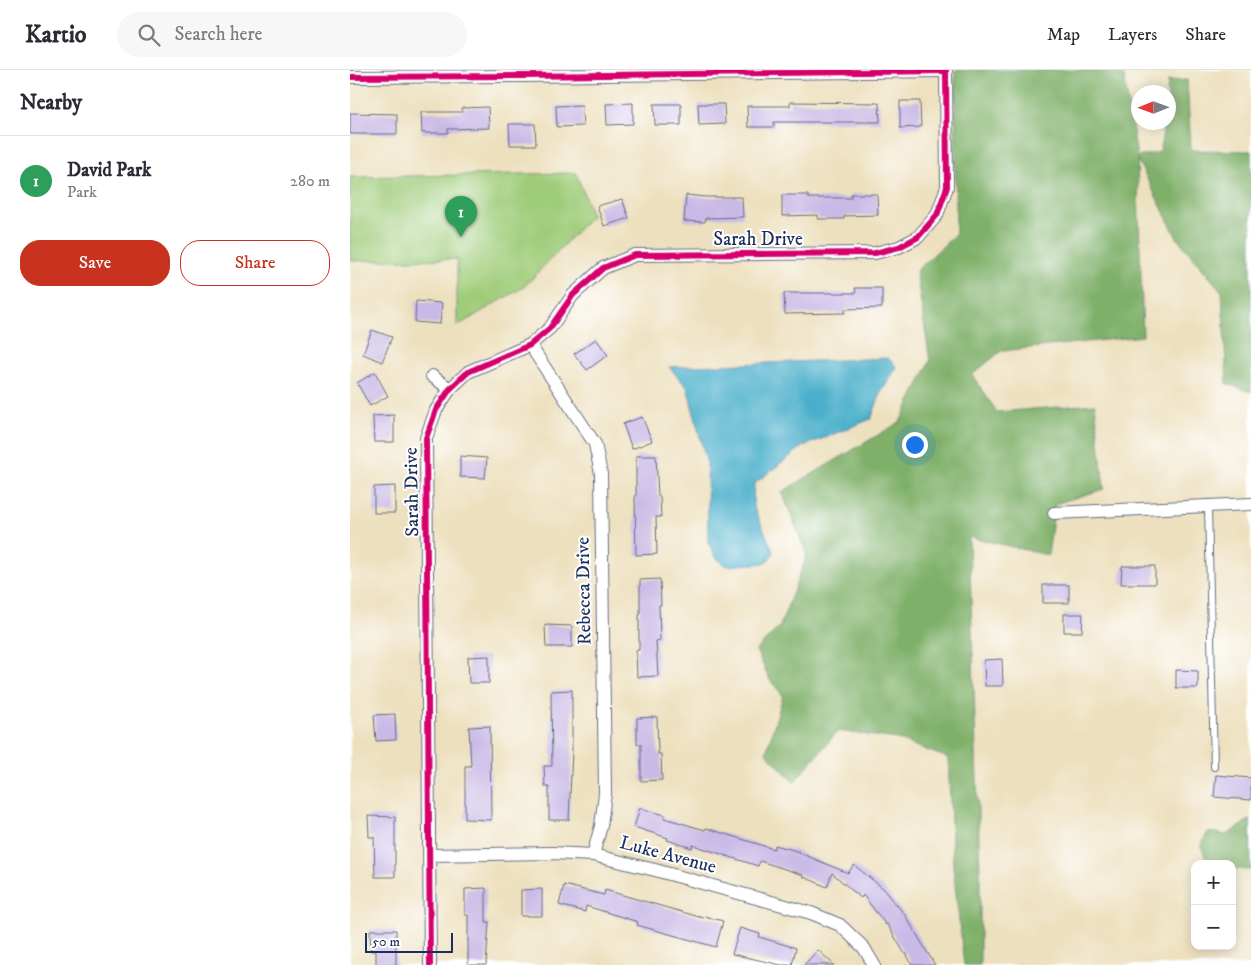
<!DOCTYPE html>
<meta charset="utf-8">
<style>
:root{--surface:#fff;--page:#f7f7f7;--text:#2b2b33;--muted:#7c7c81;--line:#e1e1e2;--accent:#c8321e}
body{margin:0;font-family:"IM FELL DW Pica",serif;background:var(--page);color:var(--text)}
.controls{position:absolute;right:15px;bottom:15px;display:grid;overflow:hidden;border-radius:10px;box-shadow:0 2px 12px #0003}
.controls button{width:45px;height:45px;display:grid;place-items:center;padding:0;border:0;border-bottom:1px solid var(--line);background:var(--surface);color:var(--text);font:25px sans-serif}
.compass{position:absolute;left:781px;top:15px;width:45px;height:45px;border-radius:50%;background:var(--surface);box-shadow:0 2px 12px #0003;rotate:269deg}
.scale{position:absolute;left:15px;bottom:12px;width:88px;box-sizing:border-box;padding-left:5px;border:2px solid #1b2f5e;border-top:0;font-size:14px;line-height:18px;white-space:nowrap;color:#1b2f5e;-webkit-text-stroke:4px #fff;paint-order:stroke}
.you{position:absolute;left:564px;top:374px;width:18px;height:18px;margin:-12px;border:4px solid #fff;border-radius:50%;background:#1a73e8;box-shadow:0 0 0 8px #1a73e833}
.badge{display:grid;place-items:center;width:32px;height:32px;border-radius:50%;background:var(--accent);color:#fff;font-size:16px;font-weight:700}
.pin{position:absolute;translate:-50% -41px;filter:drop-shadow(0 1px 2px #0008)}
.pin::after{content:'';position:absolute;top:26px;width:18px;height:15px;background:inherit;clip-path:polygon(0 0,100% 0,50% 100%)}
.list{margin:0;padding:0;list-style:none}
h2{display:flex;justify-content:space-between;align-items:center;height:65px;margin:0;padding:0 20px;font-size:21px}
h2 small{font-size:16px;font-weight:400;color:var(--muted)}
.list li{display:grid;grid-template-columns:32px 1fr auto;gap:15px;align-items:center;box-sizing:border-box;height:90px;padding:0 20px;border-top:1px solid var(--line)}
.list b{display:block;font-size:19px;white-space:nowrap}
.list p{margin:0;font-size:16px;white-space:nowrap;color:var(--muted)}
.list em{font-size:16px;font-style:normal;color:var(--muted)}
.actions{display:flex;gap:10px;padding:15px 20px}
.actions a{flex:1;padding:11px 0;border:1px solid var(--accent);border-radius:20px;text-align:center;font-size:18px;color:var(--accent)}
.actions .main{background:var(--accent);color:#fff}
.icon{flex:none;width:28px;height:28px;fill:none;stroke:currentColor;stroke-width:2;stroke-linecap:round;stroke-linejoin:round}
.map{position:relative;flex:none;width:901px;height:895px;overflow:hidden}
header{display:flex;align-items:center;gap:30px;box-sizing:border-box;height:70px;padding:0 25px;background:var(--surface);border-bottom:1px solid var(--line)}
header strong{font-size:24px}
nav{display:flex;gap:28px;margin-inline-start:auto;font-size:18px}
.search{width:350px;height:45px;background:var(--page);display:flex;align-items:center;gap:12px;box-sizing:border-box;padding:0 18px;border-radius:28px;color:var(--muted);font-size:19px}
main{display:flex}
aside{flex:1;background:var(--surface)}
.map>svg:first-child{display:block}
.green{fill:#9fcc79;stroke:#5d7e6c}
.forest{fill:#7fb069;stroke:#4d7064}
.water{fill:#4aafca;stroke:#326f94}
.building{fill:#c9b9e6}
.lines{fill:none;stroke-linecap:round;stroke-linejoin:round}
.service-casing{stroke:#646d80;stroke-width:8}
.minor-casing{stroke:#646d80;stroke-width:14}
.service{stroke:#fff;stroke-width:6}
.minor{stroke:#fff;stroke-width:12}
.cycleway-casing{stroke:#fff;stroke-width:9}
.cycleway{stroke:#d6006c;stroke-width:6}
.labels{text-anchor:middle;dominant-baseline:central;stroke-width:4;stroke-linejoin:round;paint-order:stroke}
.street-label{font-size:19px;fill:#1b2f5e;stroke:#fff}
</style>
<header>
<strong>Kartio</strong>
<div class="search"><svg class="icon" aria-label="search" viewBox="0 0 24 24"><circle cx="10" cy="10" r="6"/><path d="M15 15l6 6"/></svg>Search here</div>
<nav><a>Map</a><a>Layers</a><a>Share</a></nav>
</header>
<main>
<aside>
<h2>Nearby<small></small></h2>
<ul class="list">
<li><span class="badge" style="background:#2e9e5b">1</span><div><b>David Park</b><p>Park</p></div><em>280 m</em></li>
</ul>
<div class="actions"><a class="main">Save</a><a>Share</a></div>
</aside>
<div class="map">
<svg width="901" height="895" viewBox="0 0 901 895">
<rect width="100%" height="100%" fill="#fff"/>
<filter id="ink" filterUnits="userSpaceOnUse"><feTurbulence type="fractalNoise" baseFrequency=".02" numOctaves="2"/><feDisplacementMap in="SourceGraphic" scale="10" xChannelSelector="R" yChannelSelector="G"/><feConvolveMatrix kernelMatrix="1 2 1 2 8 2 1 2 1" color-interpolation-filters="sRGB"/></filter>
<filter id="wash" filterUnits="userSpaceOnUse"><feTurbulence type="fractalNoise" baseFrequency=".0096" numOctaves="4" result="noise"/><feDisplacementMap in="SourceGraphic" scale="20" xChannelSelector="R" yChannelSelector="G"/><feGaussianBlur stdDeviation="1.12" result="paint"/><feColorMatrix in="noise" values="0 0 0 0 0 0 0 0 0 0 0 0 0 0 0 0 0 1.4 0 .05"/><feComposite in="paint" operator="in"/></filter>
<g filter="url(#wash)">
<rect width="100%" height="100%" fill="#ede0be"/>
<path class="green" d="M226,103L242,145L175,216L107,256V189L0,191V107Z"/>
<g class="forest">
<path d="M605,0H752L774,6L787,87L810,82L814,53L818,52V22H817L818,11L837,10L841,80L901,81V322L877,314L872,222L827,168L787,89L793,266L651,281L622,305L647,342L745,334L754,419L705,434L698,485L619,467L630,802V895H614L603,797L598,688L547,669L488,661L444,712L416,683L433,626L420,610L406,580L430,556L457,485L432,422L550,352L580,291L566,201L606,164Z"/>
<path d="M900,749L901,800L882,799V794H858L851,776L858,762L877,765Z"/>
</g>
<path class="water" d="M538,288L547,297L531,323L521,349L452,377L404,414L403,435L424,483L416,493L377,496L365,487L358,472L357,394L337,317L319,297Z"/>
<g id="blocks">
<g class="building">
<path d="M550,31H570L571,57L550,58Z"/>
<path d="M440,32L529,33L530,52H424V57H398L397,36H440Z"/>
<path d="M283,33V54L257,55L256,34Z"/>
<path d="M304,34H331V55H305Z"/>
<path d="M348,34H374L375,54L349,55Z"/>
<path d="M232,35L233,56L207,57L206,36Z"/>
<path d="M138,37L139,58L98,59V63H72L71,42H112V38Z"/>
<path d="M0,43L47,44V64H0Z"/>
<path d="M159,54H185L186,75H160Z"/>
<path d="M501,124H527L528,145L494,146V149H468V145L432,146V125H458V128H501Z"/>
<path d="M336,125L356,127H392L393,147L356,148L355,152L334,151Z"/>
<path d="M272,129L279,148L254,156L247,136Z"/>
<path d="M505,218H532V238L495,239V243L435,244L434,223H506Z"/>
<path d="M66,231L92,233L90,254L65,252Z"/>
<path d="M22,260L42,267L32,292L13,284Z"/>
<path d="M246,269L258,285L237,300L224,284Z"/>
<path d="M25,302L38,326L20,336L7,313Z"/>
<path d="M44,345V372H24L23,346Z"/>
<path d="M292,347L302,371L282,379L273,354Z"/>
<path d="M110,386L137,388L135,408L110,407Z"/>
<path d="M286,386H306L308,426H310L311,447H306L307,484L286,485L285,426H286Z"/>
<path d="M45,416V443H24V417Z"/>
<path d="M772,496H805V514H771Z"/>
<path d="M310,509L311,535H309L310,570L306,571L308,606L287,607L286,580H289V545H290V510Z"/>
<rect x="693" y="515" width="26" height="18"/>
<path d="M714,544H733L732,562H714Z"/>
<path d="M195,555L222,556V577H196Z"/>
<path d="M139,586V613H119L118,587Z"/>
<path d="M652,589L653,616H635L634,590Z"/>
<path d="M826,600L848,601V618H826Z"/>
<path d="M222,620V680L219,750H199V717H195L194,696H202L201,621Z"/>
<path d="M45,644L46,670L26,671L24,645Z"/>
<path d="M307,647L308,684H311L312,710L291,711V674H287V648Z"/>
<path d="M140,656L141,750L115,749V696H121L119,657Z"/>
<path d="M866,705L901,708V730L864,727Z"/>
<path d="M290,738L315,745L314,748L355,760L356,758L424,779L425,775L450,782V783L498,803L504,795L534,819L555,845L585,895H562L556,883L555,884L537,854L536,855L513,825L511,828L482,803L477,817L452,806L453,805L410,791L408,796L343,775L342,778L317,770L318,768L284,757Z"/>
<path d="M18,746L45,747V807H25L24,767H19Z"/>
<path d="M214,815L254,825L255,820L353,848L354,846L373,851L366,877L287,855L288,852L236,836L235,842L209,835Z"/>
<path d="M136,818V852H139L136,895H118V845H115V819Z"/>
<path d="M192,819V846H171V820Z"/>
<path d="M390,858L410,864L409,867L446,878L442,895H431L382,884Z"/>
<path d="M20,860H46V895H26V881H21Z"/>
<path d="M468,880L484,895H454Z"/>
</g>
</g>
</g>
<g filter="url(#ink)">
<use href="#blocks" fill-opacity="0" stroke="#646d80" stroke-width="1"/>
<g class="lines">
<defs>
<path id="service" d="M858,437L864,697"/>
<g id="minor">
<path d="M0,7L173,6L596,1"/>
<path d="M180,275L245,374L251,404L255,723L251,756L243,785"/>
<path d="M82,306L100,319"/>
<path d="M704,443L901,434"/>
<path d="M80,785L202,783L243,785L305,800L461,843L490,855L514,878L524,895"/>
<path d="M80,895L76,368L86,340L100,319L118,302L180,275L200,258L223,225L253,198L285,185L525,183L549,177L568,167L587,145L597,117L596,0"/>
</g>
</defs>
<use href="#service" class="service-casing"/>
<use href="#minor" class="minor-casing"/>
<use href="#service" class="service"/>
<use href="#minor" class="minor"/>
<defs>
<g id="cycleway">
<path d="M0,7L173,6L596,1"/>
<path d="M80,895L76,368L86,340L100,319L118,302L180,275L200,258L223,225L253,198L285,185L525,183L549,177L568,167L587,145L597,117L596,0"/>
</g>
</defs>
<use href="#cycleway" class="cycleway-casing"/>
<use href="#cycleway" class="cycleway"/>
</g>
</g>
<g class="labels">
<g class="street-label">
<text x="408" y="169">Sarah Drive</text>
<text transform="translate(62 422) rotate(-91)">Sarah Drive</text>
<text transform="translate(234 521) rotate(-91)">Rebecca Drive</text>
<text transform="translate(318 785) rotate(15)">Luke Avenue</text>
</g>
</g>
</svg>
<div class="controls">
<button>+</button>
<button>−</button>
</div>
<svg class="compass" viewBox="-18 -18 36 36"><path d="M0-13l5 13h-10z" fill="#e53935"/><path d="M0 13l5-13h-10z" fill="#7c7c81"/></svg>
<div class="scale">50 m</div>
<div class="you"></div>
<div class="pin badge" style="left:111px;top:167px;background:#2e9e5b">1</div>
</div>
</main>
